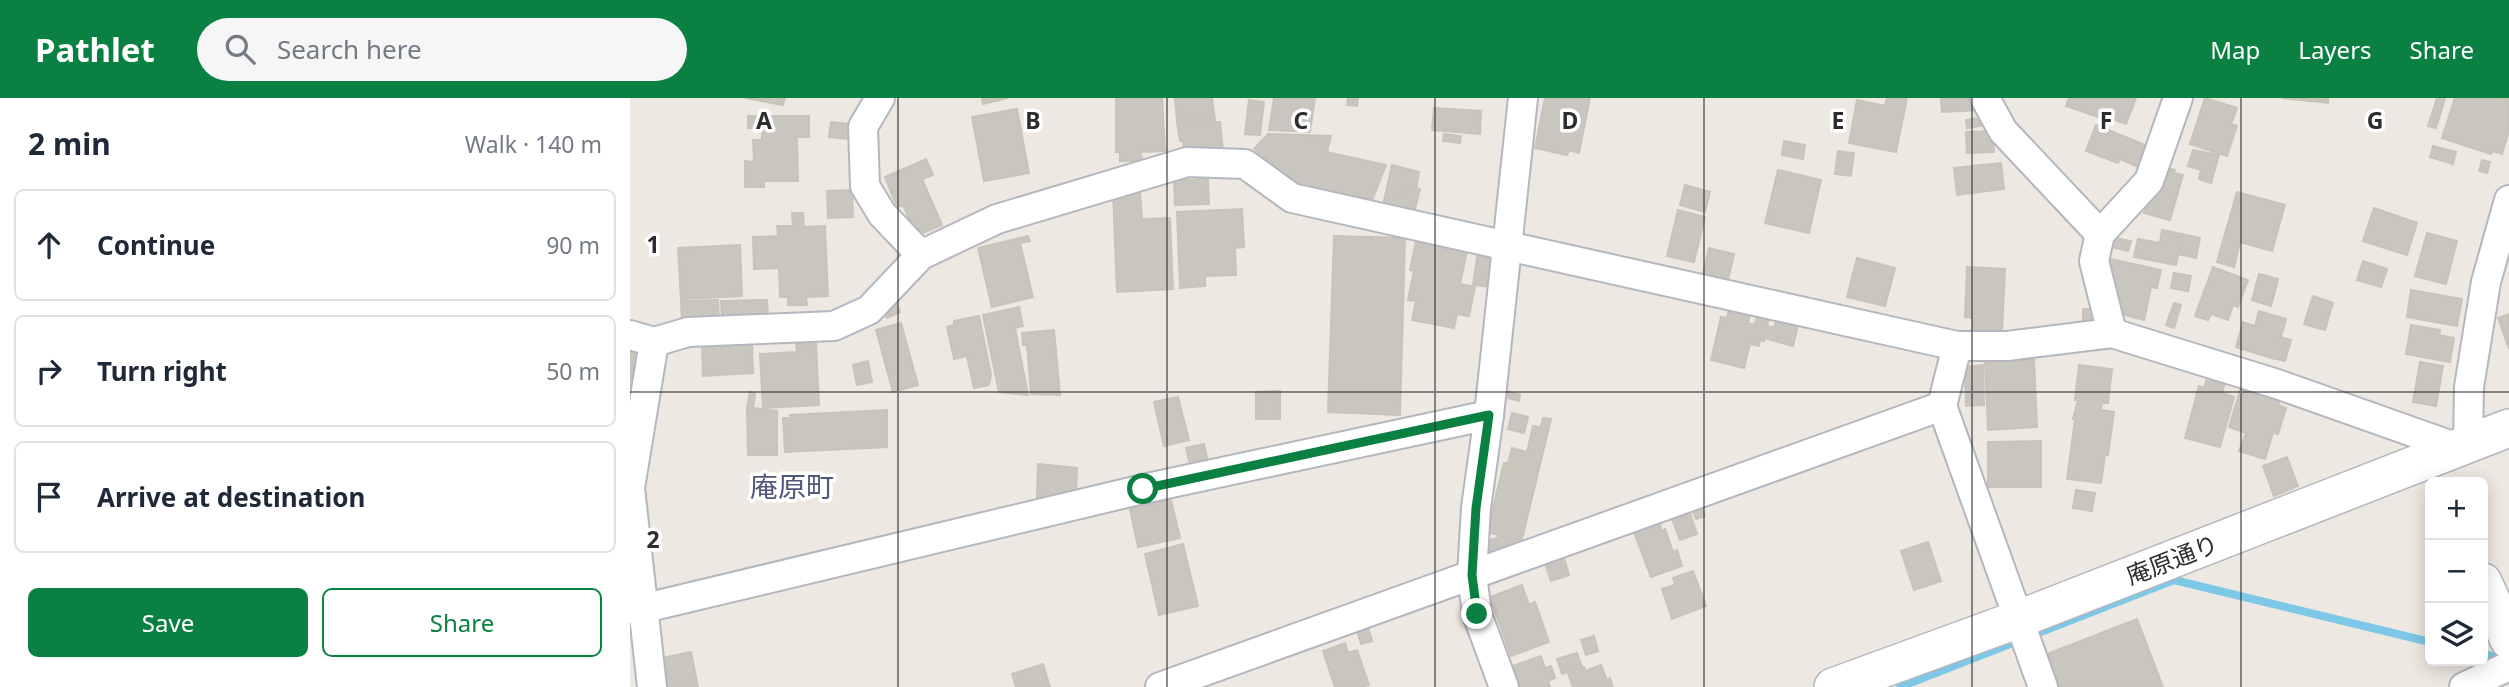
<!DOCTYPE html>
<meta charset="utf-8">
<style>
:root{--surface:#fff;--page:#f6f6f7;--text:#1f2937;--muted:#747a83;--line:#e0e1e3;--accent:#0b8043}
body{margin:0;font-family:"Noto Sans","Noto Sans JP",sans-serif;background:var(--page);color:var(--text)}
.controls{position:absolute;right:21px;bottom:21px;display:grid;overflow:hidden;border-radius:10px;box-shadow:0 4px 18px #0003}
.controls button{width:63px;height:63px;display:grid;place-items:center;padding:0;border:0;border-bottom:2px solid var(--line);background:var(--surface);color:var(--text);font:35px sans-serif}
.stop{position:absolute;width:21px;height:21px;margin:-16px;border:5px solid #0b8043;border-radius:50%;background:#fff}
.stop.end{background:#0b8043;border-color:#fff;box-shadow:0 2px 7px #0008}
.list{margin:0;padding:0;list-style:none}
h2{display:flex;justify-content:space-between;align-items:center;height:91px;margin:0;padding:0 28px;font-size:30px}
h2 small{font-size:23px;font-weight:400;color:var(--muted)}
.list li{display:grid;grid-template-columns:46px 1fr auto;gap:21px;align-items:center;box-sizing:border-box;height:112px;margin:0 14px 14px;padding:0 14px;border:2px solid var(--line);border-radius:10px}
.list b{display:block;font-size:26px;white-space:nowrap}
.list em{font-size:23px;font-style:normal;color:var(--muted)}
.actions{display:flex;gap:14px;padding:21px 28px}
.actions a{flex:1;padding:16px 0;border:2px solid var(--accent);border-radius:10px;text-align:center;font-size:24px;color:var(--accent)}
.actions .main{background:var(--accent);color:#fff}
.icon{flex:none;width:38px;height:38px;fill:none;stroke:currentColor;stroke-width:2;stroke-linecap:round;stroke-linejoin:round}
.map{position:relative;flex:none;width:1879px;height:589px;overflow:hidden}
header{display:flex;align-items:center;gap:42px;box-sizing:border-box;height:98px;padding:0 35px;background:var(--accent);color:#fff}
header strong{font-size:33px}
nav{display:flex;gap:38px;margin-inline-start:auto;font-size:24px}
.search{width:490px;height:63px;background:var(--page);display:flex;align-items:center;gap:18px;box-sizing:border-box;padding:0 24px;border-radius:38px;color:var(--muted);font-size:26px}
main{display:flex}
aside{flex:1;background:var(--surface)}
.map>svg:first-child{display:block}
.lines{fill:none;stroke-linecap:round;stroke-linejoin:round}
.stream{stroke:#7dc8e6;stroke-width:8}
.building{fill:#c9c6bf;stroke:#c9c4ba;stroke-width:2}
.minor-casing{stroke:#b4b7bf;stroke-width:32}
.tertiary-casing{stroke:#b4b7bf;stroke-width:40}
.minor{stroke:#fff;stroke-width:28}
.tertiary{stroke:#fff;stroke-width:37}
.route{stroke:#0b8043;stroke-width:9}
.grid{fill:none;stroke:#2d2d2d;stroke-width:2;stroke-opacity:0.55}
.labels{text-anchor:middle;dominant-baseline:central;stroke-width:7;stroke-linejoin:round;paint-order:stroke}
.street-label{font-size:24px;fill:#2d2d2d;stroke:#fff}
.quarter-label{font-size:28px;fill:#50577b;stroke:#fff}
.grid-label{font-size:23px;text-anchor:middle;font-weight:bold;fill:#2d2d2d;stroke:#fff;stroke-width:7;stroke-linejoin:round;paint-order:stroke}
</style>
<header>
<strong>Pathlet</strong>
<div class="search"><svg class="icon" aria-label="search" viewBox="0 0 24 24"><circle cx="10" cy="10" r="6"/><path d="M15 15l6 6"/></svg>Search here</div>
<nav><a>Map</a><a>Layers</a><a>Share</a></nav>
</header>
<main>
<aside>
<h2>2 min<small>Walk · 140 m</small></h2>
<ul class="list">
<li><svg class="icon" aria-label="ahead" viewBox="0 0 24 24"><path d="M12 20V5M6 11l6-6 6 6"/></svg><div><b>Continue</b></div><em>90 m</em></li>
<li><svg class="icon" aria-label="right" viewBox="0 0 24 24"><path d="M7 20v-9h11M14 6l5 5-5 5"/></svg><div><b>Turn right</b></div><em>50 m</em></li>
<li><svg class="icon" aria-label="arrive" viewBox="0 0 24 24"><path d="M6 21V4h12l-3 4 3 4H6"/></svg><div><b>Arrive at destination</b></div></li>
</ul>
<div class="actions"><a class="main">Save</a><a>Share</a></div>
</aside>
<div class="map">
<svg width="1879" height="589" viewBox="0 0 1879 589">
<rect width="100%" height="100%" fill="#ede8e1"/>
<g class="lines">
<g class="stream">
<path d="M1853,556L1874,561"/>
<path d="M1270,589L1544,482L1800,544"/>
</g>
</g>
<g class="building">
<path d="M115,0H155L153,7Z"/>
<path d="M352,0H378L353,6Z"/>
<path d="M486,0H532L535,53L511,54L512,63H490V54H486Z"/>
<path d="M545,0H582L585,23L547,22Z"/>
<path d="M644,0H685L680,34L639,32Z"/>
<path d="M718,0H728L727,8L717,7Z"/>
<path d="M915,0H960L949,55L939,52L937,57L905,50Z"/>
<path d="M1257,0H1277L1266,54L1219,45L1227,2L1255,8Z"/>
<path d="M1311,0H1347L1348,12L1312,14Z"/>
<path d="M1439,0H1506L1496,26L1477,19L1476,22L1436,8Z"/>
<path d="M1575,0L1607,10L1601,26L1607,28L1597,58L1560,46Z"/>
<path d="M1652,0H1698V5Z"/>
<path d="M1807,0H1815L1806,30L1798,28Z"/>
<path d="M1825,0H1879V33L1872,56L1863,53L1861,56L1812,40Z"/>
<path d="M619,2L634,4L630,37L615,36Z"/>
<path d="M804,10L851,13L850,36L802,32Z"/>
<path d="M387,11L399,75L354,83L342,19Z"/>
<path d="M118,18H179V39H167L168,83H134V89H115V63L124,64L123,42H132V30H118Z"/>
<path d="M1350,20L1351,28L1337,30L1336,22Z"/>
<path d="M201,24L220,26L218,41L199,39Z"/>
<path d="M547,24H590L593,53L554,54L553,43H550Z"/>
<path d="M1466,27L1525,51L1516,72L1490,61L1488,65L1456,53Z"/>
<path d="M1363,33L1364,54L1337,55L1336,34Z"/>
<path d="M638,36L701,38L697,54L756,67L741,105L669,89L624,51Z"/>
<path d="M814,36L831,38L830,45L813,43Z"/>
<path d="M1154,43L1175,47L1173,61L1152,57Z"/>
<path d="M1803,48L1826,54L1823,66L1800,59Z"/>
<path d="M1563,52L1589,57L1581,85L1569,81L1571,72L1558,68Z"/>
<path d="M1208,53L1224,55L1221,78L1205,76Z"/>
<path d="M296,61L303,77L292,81L312,127L293,135L284,132L273,107L267,109L255,79Z"/>
<path d="M1852,62L1860,64L1857,75L1849,73Z"/>
<path d="M1371,65L1374,91L1327,97L1324,70Z"/>
<path d="M762,67L789,74L786,91L772,87L767,110L753,107Z"/>
<path d="M1528,67L1545,72L1544,75L1553,77L1540,122L1514,115Z"/>
<path d="M1148,72L1191,82L1179,135L1135,125Z"/>
<path d="M578,81L579,106L545,107L544,82Z"/>
<path d="M772,87L790,91L784,115L767,110Z"/>
<path d="M1055,87L1080,94L1075,114L1050,107Z"/>
<path d="M222,92L223,119L198,120L197,93Z"/>
<path d="M510,94L512,121L540,120L543,191L487,194L483,95Z"/>
<path d="M1607,94L1655,107L1642,153L1610,144L1604,169L1587,164Z"/>
<path d="M1744,110L1787,125L1777,157L1733,143Z"/>
<path d="M612,111L614,149L605,150L606,177L575,178V188L550,190L547,114Z"/>
<path d="M1048,112L1075,119L1064,164L1037,158Z"/>
<path d="M162,115H173L174,129L195,128L198,198L176,199L177,207H158V199H150L149,170L124,171L123,139L148,138L147,128H163Z"/>
<path d="M1532,132L1552,136L1546,167L1504,159L1508,141L1530,145Z"/>
<path d="M1797,135L1827,143L1816,186L1785,178Z"/>
<path d="M1552,136L1570,140L1566,160L1548,156Z"/>
<path d="M398,138L400,143L390,145L403,199L362,209L348,150Z"/>
<path d="M704,138L775,140L770,317L698,314Z"/>
<path d="M787,138L838,148L830,186L845,189L839,218L827,216L824,230L782,222L786,203L778,202L784,173L780,172Z"/>
<path d="M1484,140L1501,143L1498,153L1482,149Z"/>
<path d="M110,147L112,198L51,201L48,150Z"/>
<path d="M1079,150L1104,156L1098,182L1073,176Z"/>
<path d="M848,153L863,155L859,189L843,187Z"/>
<path d="M1227,160L1265,170L1255,208L1217,199Z"/>
<path d="M1480,161L1531,172L1527,190L1521,189L1514,222L1491,216L1493,205L1483,202L1475,183Z"/>
<path d="M1733,163L1757,171L1751,189L1727,182Z"/>
<path d="M1337,169L1375,171L1372,233L1343,232V220L1335,219Z"/>
<path d="M1583,169L1618,182L1608,209L1603,207L1598,222L1581,216L1578,222L1565,218Z"/>
<path d="M1544,175L1561,178L1558,193L1541,190Z"/>
<path d="M1629,176L1648,181L1641,208L1622,202Z"/>
<path d="M1781,192L1832,201L1827,228L1777,219Z"/>
<path d="M1683,198L1703,205L1695,232L1674,226Z"/>
<path d="M88,202L89,221L52,223L51,203Z"/>
<path d="M137,202L138,218L92,220L91,203Z"/>
<path d="M266,204L270,214L257,220L253,209Z"/>
<path d="M1544,205L1551,207L1544,230L1536,227Z"/>
<path d="M1100,208L1121,213L1118,225L1125,227L1128,213L1140,216L1137,228L1142,229L1139,241L1135,240L1134,243L1130,242L1129,248L1120,246L1114,270L1081,262L1091,219L1097,220Z"/>
<path d="M389,209L393,228L385,230L398,297L369,294L353,217Z"/>
<path d="M1453,211H1475L1474,228H1453Z"/>
<path d="M1629,213L1656,221L1645,261L1606,249L1613,224L1625,228Z"/>
<path d="M1879,216V251L1868,220Z"/>
<path d="M349,218L361,277L359,287L344,290L337,258L324,261L317,229L324,227V223Z"/>
<path d="M1146,222L1168,228L1163,248L1141,242Z"/>
<path d="M271,225L288,287L263,294L246,232Z"/>
<path d="M1781,227L1810,232L1809,237L1824,240L1820,264L1776,256Z"/>
<path d="M424,232L430,297L401,296L397,247H393L392,235Z"/>
<path d="M1653,240L1661,242L1655,263L1647,261Z"/>
<path d="M186,245L189,307L133,310L130,256L167,254L166,246Z"/>
<path d="M122,246L123,275L73,278L72,248Z"/>
<path d="M0,252L5,253L0,298Z"/>
<path d="M1404,261L1407,329L1358,332L1355,265Z"/>
<path d="M238,263L242,284L227,287L223,267Z"/>
<path d="M1790,264L1813,268L1806,308L1783,304Z"/>
<path d="M1353,267L1354,307L1336,308L1335,269Z"/>
<path d="M1449,267L1482,271L1478,305H1472L1471,312L1484,314L1478,357H1475L1471,385L1437,381L1445,321H1443L1448,302H1445Z"/>
<path d="M1577,280L1595,285L1592,295L1604,299L1590,349L1555,340L1569,288L1574,290Z"/>
<path d="M1611,289L1650,301L1648,307L1656,310L1648,336L1643,335L1635,361L1609,353L1616,335L1599,329Z"/>
<path d="M650,293V321H626V294Z"/>
<path d="M877,293L890,297L889,303L875,299Z"/>
<path d="M120,294L125,296L123,310L147,313V357H118L117,310Z"/>
<path d="M548,299L559,342L534,348L524,304Z"/>
<path d="M257,312V349L155,354L153,320H161L160,317Z"/>
<path d="M882,315L898,319L894,335L878,331Z"/>
<path d="M913,320L921,321L892,441L858,454L855,444L869,439V437L857,434L874,365H878L882,350L897,354L903,328L911,329Z"/>
<path d="M1411,343V389H1358V344Z"/>
<path d="M574,346L578,363L560,367L556,350Z"/>
<path d="M1657,359L1668,388L1644,398L1633,368Z"/>
<path d="M408,366L447,370L446,402L407,400Z"/>
<path d="M1446,392L1465,395L1462,413L1443,410Z"/>
<path d="M541,402L550,440L508,449L500,411Z"/>
<path d="M1072,409L1075,418L1066,421L1063,412Z"/>
<path d="M1060,415L1067,436L1050,442L1042,421Z"/>
<path d="M1027,420L1032,433L1035,431L1043,454L1047,452L1052,468L1021,479L1002,429Z"/>
<path d="M1298,444L1311,483L1284,492L1271,453Z"/>
<path d="M553,446L568,508L529,517L515,456Z"/>
<path d="M933,456L939,477L921,483L914,462Z"/>
<path d="M1063,473L1076,508L1042,521L1032,491L1045,487L1043,480Z"/>
<path d="M892,487L899,507L905,504L919,544L881,558L860,499Z"/>
<path d="M1507,521L1533,589H1430L1417,556Z"/>
<path d="M738,529L742,543L731,546L727,533Z"/>
<path d="M964,538L968,553L956,557L951,542Z"/>
<path d="M715,545L718,555L727,552L739,587L732,589H705L693,553Z"/>
<path d="M61,554L68,589H38L32,560Z"/>
<path d="M947,555L952,569L932,576L927,561Z"/>
<path d="M911,558L915,570L921,568L925,580L918,583L920,589H890L883,568Z"/>
<path d="M413,566L420,589H386L382,576Z"/>
<path d="M971,567L977,582L980,580L983,589H943L938,575L954,569L955,573Z"/>
</g>
<g class="lines">
<defs>
<g id="minor">
<path d="M250,0L233,29L235,88L252,116L291,157"/>
<path d="M1355,0L1373,33L1470,136"/>
<path d="M1482,235L1464,163L1470,136L1519,83L1548,0"/>
<path d="M0,237L24,244L58,234L204,228L239,212L291,157L367,121L557,64L615,66L662,100L1327,248H1377L1482,235L1647,286L1828,350"/>
<path d="M1327,248L1312,308L1413,589"/>
<path d="M1838,346L1839,289L1856,184L1879,102"/>
<path d="M0,511L15,510L513,391L859,317"/>
<path d="M22,589L0,390L24,244"/>
<path d="M530,589L1312,308"/>
<path d="M874,589L847,516L842,477L846,410L859,317L893,0"/>
<path d="M1834,589L1879,568"/>
</g>
<g id="tertiary">
<path d="M1853,484L1879,542"/>
<path d="M1203,589L1389,521L1879,330"/>
</g>
</defs>
<use href="#minor" class="minor-casing"/>
<use href="#tertiary" class="tertiary-casing"/>
<use href="#minor" class="minor"/>
<use href="#tertiary" class="tertiary"/>
</g>
<g class="lines">
<path class="route" d="M513,391L859,317L846,410L842,477L847,516"/>
</g>
<path class="grid" d="M268,0V589M537,0V589M805,0V589M1074,0V589M1342,0V589M1611,0V589M0,294H1879"/>
<g class="labels">
<g class="street-label">
<text transform="translate(1542 461) rotate(-21)">庵原通り</text>
</g>
<g class="quarter-label">
<text x="162" y="388">庵原町</text>
</g>
</g>
<g class="grid-label">
<text x="134" y="31">A</text>
<text x="403" y="31">B</text>
<text x="671" y="31">C</text>
<text x="940" y="31">D</text>
<text x="1208" y="31">E</text>
<text x="1476" y="31">F</text>
<text x="1745" y="31">G</text>
<text x="23" y="155">1</text>
<text x="23" y="450">2</text>
</g>
</svg>
<div class="controls">
<button>+</button>
<button>−</button>
<button><svg class="icon" aria-label="layers" viewBox="0 0 24 24"><path d="M12 4l9 5-9 5-9-5zM3 14l9 5 9-5"/></svg></button>
</div>
<div class="stop" style="left:513px;top:391px"></div>
<div class="stop end" style="left:847px;top:516px"></div>
</div>
</main>
